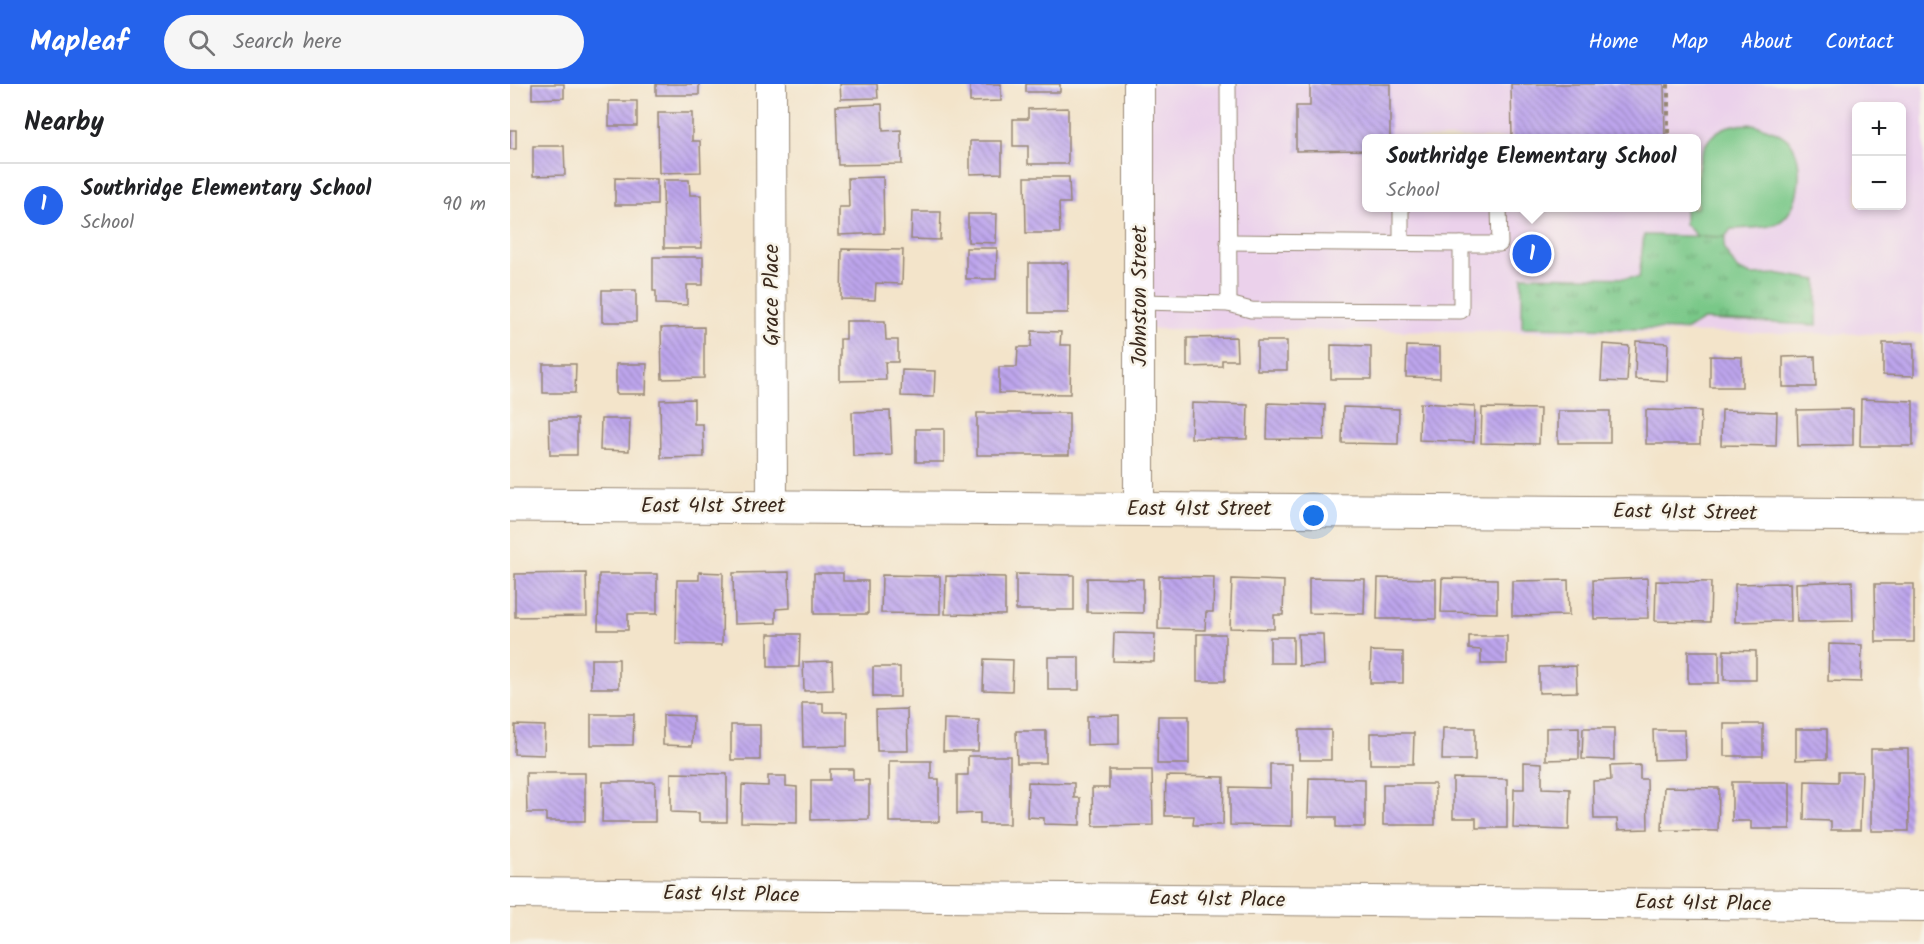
<!DOCTYPE html>
<meta charset="utf-8">
<style>
:root{--surface:#fff;--page:#f6f6f6;--text:#202124;--muted:#757577;--line:#e0e0e0;--accent:#2563eb}
body{margin:0;font-family:Kalam,sans-serif;background:var(--page);color:var(--text)}
.controls{position:absolute;right:18px;top:18px;display:grid;overflow:hidden;border-radius:9px;box-shadow:0 3px 9px #0003}
.controls button{width:54px;height:54px;display:grid;place-items:center;padding:0;border:0;border-bottom:2px solid var(--line);background:var(--surface);color:var(--text);font:30px sans-serif}
.you{position:absolute;left:804px;top:432px;width:21px;height:21px;margin:-15px;border:4px solid #fff;border-radius:50%;background:#1a73e8;box-shadow:0 0 0 9px #1a73e833}
.badge{display:grid;place-items:center;width:39px;height:39px;border-radius:50%;background:var(--accent);color:#fff;font-size:20px;font-weight:700}
.pin{position:absolute;translate:-50% -50%;border:3px solid #fff;box-shadow:0 2px 6px #0006}
.popup{position:absolute;left:852px;top:50px;width:339px;height:78px;box-sizing:border-box;display:grid;place-content:center;border-radius:9px;background:var(--surface);filter:drop-shadow(0 2px 4px #0005);font-size:20px;white-space:nowrap;color:var(--muted)}
.popup b{font-size:22px;color:var(--text)}
.popup::after{content:'';position:absolute;left:50%;top:100%;margin-left:-12px;border:12px solid transparent;border-top-color:var(--surface)}
.list{margin:0;padding:0;list-style:none}
h2{display:flex;justify-content:space-between;align-items:center;height:78px;margin:0;padding:0 24px;font-size:26px}
h2 small{font-size:20px;font-weight:400;color:var(--muted)}
.list li{display:grid;grid-template-columns:39px 1fr auto;gap:18px;align-items:center;box-sizing:border-box;height:84px;padding:0 24px;border-top:2px solid var(--line)}
.list b{display:block;font-size:22px;white-space:nowrap}
.list p{margin:0;font-size:20px;white-space:nowrap;color:var(--muted)}
.list em{font-size:20px;font-style:normal;color:var(--muted)}
.icon{flex:none;width:33px;height:33px;fill:none;stroke:currentColor;stroke-width:2;stroke-linecap:round;stroke-linejoin:round}
.map{position:relative;flex:none;width:1414px;height:860px;overflow:hidden}
header{display:flex;align-items:center;gap:36px;box-sizing:border-box;height:84px;padding:0 30px;background:var(--accent);color:#fff}
header strong{font-size:28px}
nav{display:flex;gap:33px;margin-inline-start:auto;font-size:21px}
.search{width:420px;height:54px;background:var(--page);display:flex;align-items:center;gap:15px;box-sizing:border-box;padding:0 21px;border-radius:33px;color:var(--muted);font-size:22px}
main{display:flex}
aside{flex:1;background:var(--surface)}
.map>svg:first-child{display:block}
.built{fill:#ebd1eb;fill-rule:evenodd}
.grass{fill:#79c888;stroke:#5a7953;stroke-width:1.5}
.park{fill:url(#park-tufts);stroke:#5a7953;stroke-width:1.5}
.building{fill:url(#building-back-hatch)}
.lines{fill:none;stroke-linecap:round;stroke-linejoin:round}
.service-casing{stroke:#978774;stroke-width:17}
.minor-casing{stroke:#978774;stroke-width:32}
.tertiary-casing{stroke:#978774;stroke-width:35}
.path{stroke:#978774;stroke-width:4;stroke-dasharray:4.5 4.5;stroke-linecap:butt}
.service{stroke:#fff;stroke-width:15}
.minor{stroke:#fff;stroke-width:30}
.tertiary{stroke:#fff;stroke-width:33}
.labels{text-anchor:middle;dominant-baseline:central;stroke-width:5;stroke-linejoin:round;paint-order:stroke}
.street-label{font-size:21px;fill:#3b2a1e;stroke:#f7f3e8}
</style>
<header>
<strong>Mapleaf</strong>
<div class="search"><svg class="icon" aria-label="search" viewBox="0 0 24 24"><circle cx="10" cy="10" r="6"/><path d="M15 15l6 6"/></svg>Search here</div>
<nav><a>Home</a><a>Map</a><a>About</a><a>Contact</a></nav>
</header>
<main>
<aside>
<h2>Nearby<small></small></h2>
<ul class="list">
<li><span class="badge">1</span><div><b>Southridge Elementary School</b><p>School</p></div><em>90 m</em></li>
</ul>
</aside>
<div class="map">
<svg width="1414" height="860" viewBox="0 0 1414 860">
<defs>
<pattern id="park-tufts" width="24" height="20" patternUnits="userSpaceOnUse" patternTransform="scale(1.5)"><rect width="24" height="20" fill="#79c888"/><path d="M3 7l-1-3M5 7V3M7 7l1-3M15 17l-1-3M17 17v-4M19 17l1-3" fill="none" stroke="#64a36f"/></pattern>
<pattern id="building-back-hatch" width="6" height="6" patternUnits="userSpaceOnUse" patternTransform="scale(1.5)"><rect width="6" height="6" fill="#bda5ed"/><path d="M-1 5l2 2M0 0l6 6M5-1l2 2" fill="none" stroke="#9b87bf"/></pattern>
</defs>
<rect width="100%" height="100%" fill="#f7f3e8"/>
<filter id="ink" filterUnits="userSpaceOnUse"><feTurbulence type="fractalNoise" baseFrequency=".0167" numOctaves="2"/><feDisplacementMap in="SourceGraphic" scale="12" xChannelSelector="R" yChannelSelector="G"/><feConvolveMatrix kernelMatrix="1 2 1 2 8 2 1 2 1" color-interpolation-filters="sRGB"/></filter>
<filter id="wash" filterUnits="userSpaceOnUse"><feTurbulence type="fractalNoise" baseFrequency=".008" numOctaves="4" result="noise"/><feDisplacementMap in="SourceGraphic" scale="24" xChannelSelector="R" yChannelSelector="G"/><feGaussianBlur stdDeviation="1.35" result="paint"/><feColorMatrix in="noise" values="0 0 0 0 0 0 0 0 0 0 0 0 0 0 0 0 0 1.4 0 .05"/><feComposite in="paint" operator="in"/></filter>
<g filter="url(#wash)">
<rect width="100%" height="100%" fill="#f3e4ca"/>
<path class="built" d="M629,0H1414V250L630,245ZM1346,22H1392V122H1346ZM857,54H1187V124H857Z"/>
<path class="grass" d="M1243,40C1257,44 1275,49 1283,62C1295,83 1290,133 1263,141C1251,145 1234,144 1221,145L1215,153L1187,152L1175,140V124H1187C1187,95 1184,53 1219,42C1226,40 1236,41 1243,40Z"/>
<path class="park" d="M1134,151L1215,153L1214,165L1227,185L1241,191L1270,190L1307,196V241L1193,236L1177,246L1012,243V192L1129,194Z"/>
<g id="blocks">
<g class="building">
<path d="M22,0H54V14L22,15Z"/>
<rect x="146" y="0" width="43" height="11"/>
<path d="M330,0H367L368,14L331,15Z"/>
<path d="M460,0H491V17L460,18Z"/>
<rect x="516" y="0" width="34" height="8"/>
<path d="M800,0H880V54H857V66L786,67V22H800Z"/>
<path d="M1001,0H1154L1155,54H1002Z"/>
<rect x="99" y="17" width="28" height="25"/>
<path d="M372,20L373,47L391,46L392,80L328,81L326,22Z"/>
<path d="M558,24V80H518V62H503V35H518V25Z"/>
<path d="M148,29H182V57H190L191,88L149,89Z"/>
<rect x="0" y="46" width="6" height="19"/>
<path d="M460,57H492V89L460,90Z"/>
<path d="M23,62H54L55,91L23,92Z"/>
<path d="M373,93L374,149L329,151V123H339L338,94Z"/>
<path d="M515,93H559L560,119H549L550,149H516Z"/>
<path d="M105,94L147,95V121H105Z"/>
<path d="M153,96H179L180,111H191L192,164H154Z"/>
<path d="M402,128H431L430,156L401,155Z"/>
<path d="M458,130H487L486,159L458,158Z"/>
<path d="M456,164H487L486,195H456Z"/>
<path d="M332,165L393,166L392,200L366,199L365,216L331,215Z"/>
<path d="M143,173H193V201H177V221L146,220V207H143Z"/>
<rect x="519" y="179" width="39" height="50"/>
<rect x="92" y="206" width="34" height="32"/>
<path d="M336,237H375L376,256H388V278H375L376,296L330,297V255H336Z"/>
<path d="M194,243V294L152,295L151,244Z"/>
<path d="M522,247L551,248L550,261H561L560,310L489,309V283H507L508,263H521Z"/>
<path d="M726,253L727,276H712V282L677,283V254Z"/>
<rect x="747" y="257" width="30" height="29"/>
<path d="M1126,257L1158,259L1157,297L1125,295Z"/>
<path d="M1373,259H1404V292L1373,291Z"/>
<path d="M1093,260L1119,262L1117,298L1091,297Z"/>
<path d="M821,261L861,262V295H821Z"/>
<path d="M897,262L930,263V294L896,293Z"/>
<path d="M1200,272L1232,273V303H1200Z"/>
<path d="M1305,272L1306,303H1273V273Z"/>
<path d="M33,280H66L65,309H33Z"/>
<path d="M106,280H137L136,310H106Z"/>
<path d="M392,286L425,287L424,313L391,312Z"/>
<path d="M184,315V340H193L194,373L151,374L150,316Z"/>
<path d="M1351,315L1403,317V362H1350Z"/>
<path d="M682,319L738,321L737,355L681,354Z"/>
<path d="M758,319L815,321L814,356L757,355Z"/>
<path d="M910,319L965,322L964,358L909,356Z"/>
<path d="M833,323L889,325L888,360L832,359Z"/>
<path d="M972,324L1030,325L1029,360L971,359Z"/>
<path d="M1343,325V361L1288,362L1287,326Z"/>
<path d="M1136,326L1191,327L1190,360H1136Z"/>
<path d="M1212,326L1267,328L1266,362L1211,361Z"/>
<path d="M380,327L382,371L343,372L342,328Z"/>
<rect x="1048" y="327" width="52" height="32"/>
<rect x="467" y="329" width="92" height="42"/>
<path d="M39,335H67V371H40Z"/>
<path d="M91,335H120L119,367L90,366Z"/>
<rect x="406" y="345" width="28" height="33"/>
<path d="M189,488L213,489L212,561L166,560L167,496H189Z"/>
<path d="M279,488L280,524L266,525V539L224,540L223,489Z"/>
<path d="M76,489L77,532L5,533V490Z"/>
<path d="M304,489H333V497H358V530H304Z"/>
<path d="M89,490H147V530H118V546H88Z"/>
<path d="M506,490L564,491V526H506Z"/>
<path d="M372,491L430,492V530L371,529Z"/>
<path d="M436,492L495,493V531L435,530Z"/>
<path d="M649,492L704,493L703,528H696L695,546L648,545Z"/>
<path d="M577,494L633,495V529L577,528Z"/>
<path d="M799,494L855,495L854,530L799,529Z"/>
<path d="M868,494L926,495V535H867Z"/>
<path d="M932,494L987,495V529L931,528Z"/>
<path d="M1137,494L1138,534L1084,535L1083,496Z"/>
<path d="M722,495L774,497L773,531H764V545L720,544Z"/>
<path d="M1058,496L1059,531L1002,532V497Z"/>
<path d="M1146,497L1201,498L1200,538L1145,537Z"/>
<path d="M1342,497L1343,537L1287,538L1286,499Z"/>
<path d="M1280,499L1281,537L1225,538V500Z"/>
<path d="M1365,500H1404V558H1366Z"/>
<path d="M604,549L645,550L644,578L603,577Z"/>
<path d="M258,550H290L289,583H258Z"/>
<rect x="687" y="550" width="28" height="47"/>
<path d="M788,550H813L814,581L789,582Z"/>
<path d="M959,552H997V580H971V566L959,565Z"/>
<rect x="760" y="553" width="23" height="26"/>
<path d="M1319,560L1352,561L1351,598L1318,597Z"/>
<path d="M1214,566L1246,567V596H1214Z"/>
<path d="M861,567L893,568V599H860Z"/>
<rect x="1178" y="567" width="31" height="32"/>
<rect x="538" y="573" width="31" height="33"/>
<rect x="81" y="575" width="28" height="29"/>
<path d="M474,575L503,576L502,607L473,606Z"/>
<path d="M322,577L323,606L294,607L293,578Z"/>
<path d="M1066,582L1067,608L1029,609V583Z"/>
<rect x="363" y="583" width="27" height="30"/>
<path d="M292,619H313V628H337V662L293,663Z"/>
<path d="M397,625L398,667H367L366,626Z"/>
<path d="M81,630H124L123,661H81Z"/>
<path d="M153,631L183,632L182,662L153,661Z"/>
<path d="M609,631V660L577,661V632Z"/>
<path d="M648,632H679V680H647Z"/>
<path d="M434,635L469,636L468,667H433Z"/>
<rect x="1214" y="640" width="39" height="32"/>
<path d="M5,641L35,642L34,671L4,670Z"/>
<rect x="221" y="641" width="29" height="35"/>
<path d="M1069,643V675L1036,676V644Z"/>
<path d="M933,644H965V676H932Z"/>
<path d="M1073,644H1104V676L1072,675Z"/>
<path d="M1286,645H1317V675L1286,676Z"/>
<rect x="789" y="646" width="32" height="30"/>
<path d="M1143,646H1174L1175,675L1144,676Z"/>
<path d="M506,647H536V679H507Z"/>
<path d="M860,649H904L903,680H860Z"/>
<path d="M1361,665H1398L1399,747H1361Z"/>
<path d="M458,672H500V740H470V729L447,730V691H458Z"/>
<path d="M379,677H421V695H429V738H379Z"/>
<path d="M1014,678L1032,679V704L1060,705L1059,746L1003,744L1004,705H1014Z"/>
<path d="M760,680H782V742L720,741V703L760,704Z"/>
<path d="M1130,681V695H1137L1138,745L1108,746L1107,735H1084L1083,697L1101,696L1100,682Z"/>
<path d="M320,685H343V696H359V735L301,736V696H320Z"/>
<path d="M599,686H642L643,741L583,742L582,704H599Z"/>
<path d="M1328,688H1352L1350,746H1321V737L1294,736L1295,697L1328,698Z"/>
<path d="M16,689H75V737H36V729H17Z"/>
<path d="M161,689L217,690V738H189V729L161,728Z"/>
<path d="M258,692H276V702L287,703V739L231,738L232,701L258,702Z"/>
<path d="M656,692L714,693L713,741H683L684,732H655Z"/>
<path d="M799,694L855,695V743H826V733H798Z"/>
<path d="M943,694L997,695V744H966V734H943Z"/>
<path d="M93,698H145V738H92Z"/>
<path d="M518,698L564,699V714H570V741L534,740V734L517,733Z"/>
<path d="M1222,698H1280V745H1241V737H1222Z"/>
<rect x="873" y="700" width="52" height="41"/>
<path d="M1154,703L1209,704L1208,747L1152,746Z"/>
</g>
</g>
</g>
<g filter="url(#ink)">
<use href="#blocks" fill-opacity="0" stroke="#978774" stroke-width="1.5"/>
<g class="lines">
<defs>
<g id="service">
<path d="M891,124V159"/>
<path d="M718,158L951,160V227L741,226L719,220"/>
<path d="M951,160H990L989,124"/>
<path d="M630,218L719,220L718,0"/>
</g>
<g id="minor">
<path d="M261,0L262,422"/>
<path d="M629,0V424"/>
<path d="M0,809L1414,822"/>
</g>
<path id="tertiary" d="M0,421L1414,431"/>
</defs>
<use href="#service" class="service-casing"/>
<use href="#minor" class="minor-casing"/>
<use href="#tertiary" class="tertiary-casing"/>
<path class="path" d="M1158,0V53"/>
<use href="#service" class="service"/>
<use href="#minor" class="minor"/>
<use href="#tertiary" class="tertiary"/>
</g>
</g>
<g class="labels">
<g class="street-label">
<text transform="translate(262 211) rotate(-90)">Grace Place</text>
<text transform="translate(630 212) rotate(-90)">Johnston Street</text>
<text x="203" y="422">East 41st Street</text>
<text x="689" y="425">East 41st Street</text>
<text transform="translate(1175 429) rotate(1)">East 41st Street</text>
<text transform="translate(221 811) rotate(1)">East 41st Place</text>
<text transform="translate(707 816) rotate(1)">East 41st Place</text>
<text transform="translate(1193 820) rotate(1)">East 41st Place</text>
</g>
</g>
</svg>
<div class="controls">
<button>+</button>
<button>−</button>
</div>
<div class="you"></div>
<div class="pin badge" style="left:1022px;top:170px">1</div>
<div class="popup"><b>Southridge Elementary School</b>School</div>
</div>
</main>
